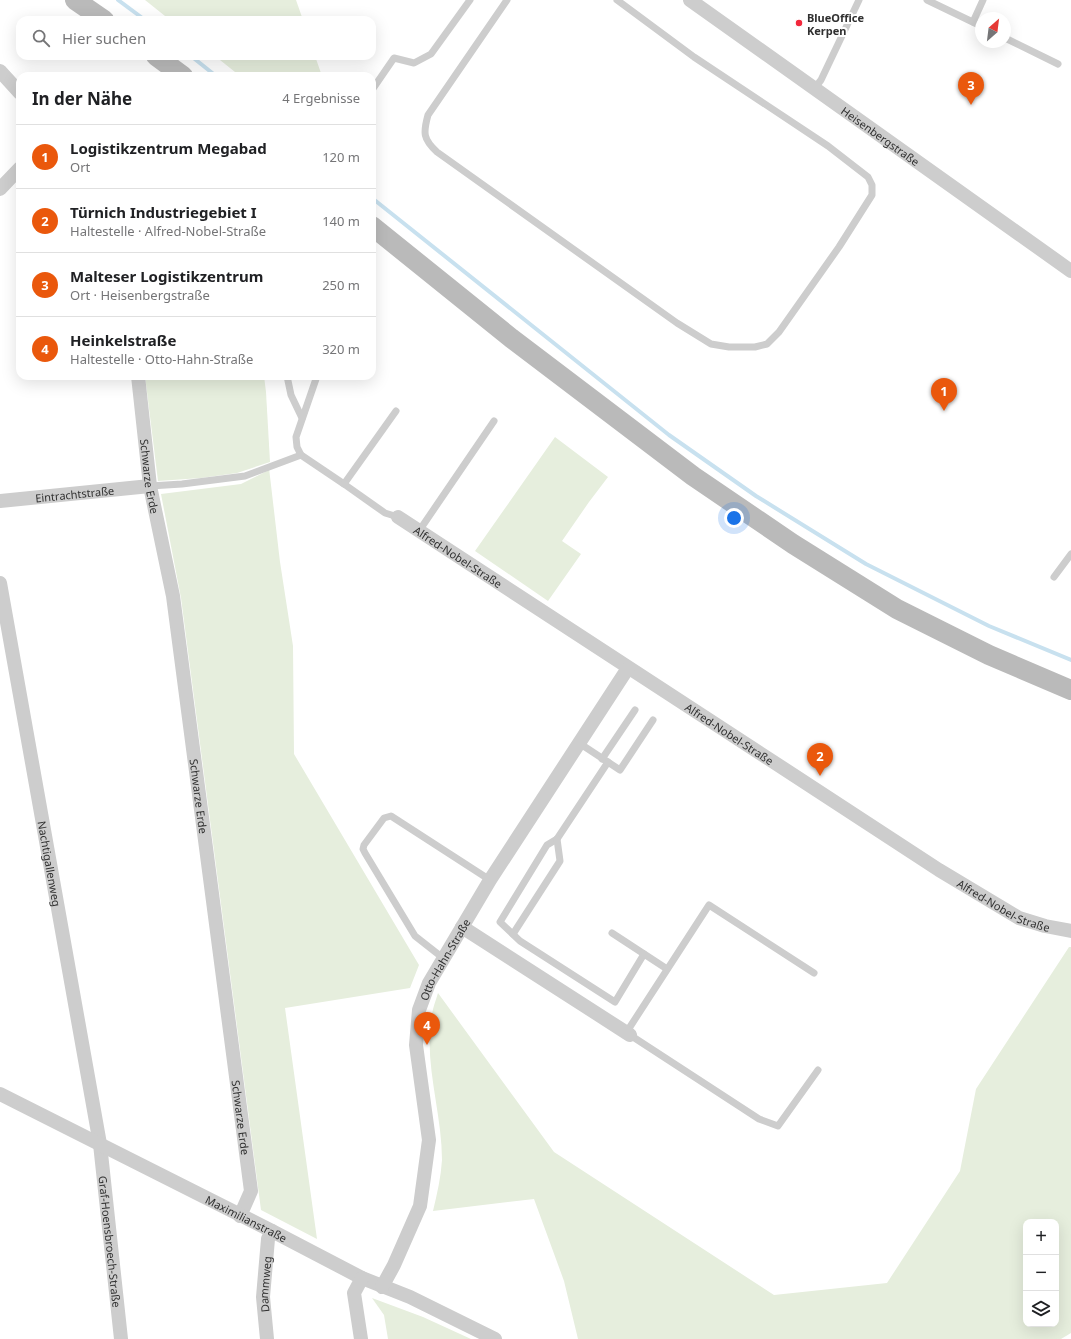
<!DOCTYPE html>
<html lang="de">
<meta charset="utf-8">
<style>
:root{--surface:#fff;--page:#f2f2f2;--text:#202124;--muted:#757577;--line:#e0e0e0;--accent:#ea580c}
body{margin:0;font-family:"Noto Sans",sans-serif;background:var(--page);color:var(--text)}
.controls{position:absolute;right:12px;bottom:12px;display:grid;overflow:hidden;border-radius:8px;box-shadow:0 4px 16px #0002}
.controls button{width:36px;height:36px;display:grid;place-items:center;padding:0;border:0;border-bottom:1px solid var(--line);background:var(--surface);color:var(--text);font:20px sans-serif}
.compass{position:absolute;left:975px;top:12px;width:36px;height:36px;border-radius:50%;background:var(--surface);box-shadow:0 4px 16px #0002;rotate:28deg}
.you{position:absolute;left:734px;top:518px;width:14px;height:14px;margin:-10px;border:3px solid #fff;border-radius:50%;background:#1a73e8;box-shadow:0 0 0 6px #1a73e833}
.badge{display:grid;place-items:center;width:26px;height:26px;border-radius:50%;background:var(--accent);color:#fff;font-size:13px;font-weight:700}
.pin{position:absolute;translate:-50% -33px;filter:drop-shadow(0 1px 2px #0008)}
.pin::after{content:'';position:absolute;top:21px;width:14px;height:12px;background:inherit;clip-path:polygon(0 0,100% 0,50% 100%)}
.list{margin:0;padding:0;list-style:none}
h2{display:flex;justify-content:space-between;align-items:center;height:52px;margin:0;padding:0 16px;font-size:17px}
h2 small{font-size:13px;font-weight:400;color:var(--muted)}
.list li{display:grid;grid-template-columns:26px 1fr auto;gap:12px;align-items:center;box-sizing:border-box;height:64px;padding:0 16px;border-top:1px solid var(--line)}
.list b{display:block;font-size:15px;white-space:nowrap}
.list p{margin:0;font-size:13px;white-space:nowrap;color:var(--muted)}
.list em{font-size:13px;font-style:normal;color:var(--muted)}
.icon{flex:none;width:22px;height:22px;fill:none;stroke:currentColor;stroke-width:2;stroke-linecap:round;stroke-linejoin:round}
.map{position:relative;flex:none;width:1071px;height:1339px;overflow:hidden}
.search{position:absolute;background:var(--surface);box-shadow:0 4px 16px #0002;left:16px;top:16px;width:360px;height:44px;display:flex;align-items:center;gap:10px;box-sizing:border-box;padding:0 14px;border-radius:12px;color:var(--muted);font-size:15px}
.panel{position:absolute;background:var(--surface);box-shadow:0 4px 16px #0002;left:16px;top:72px;width:360px;height:308px;border-radius:12px}
.map>svg:first-child{display:block}
.green{fill:#e6eedd;fill-rule:evenodd}
.lines{fill:none;stroke-linecap:round;stroke-linejoin:round}
.stream{stroke:#c8e1ef;stroke-width:4}
.lane{stroke:#cdcdcd;stroke-width:7}
.street{stroke:#cdcdcd;stroke-width:14}
.secondary{stroke:#bababa;stroke-width:20}
.poi-dot{fill:#f2273b;stroke:#fff;stroke-width:1.5}
.labels{text-anchor:middle;dominant-baseline:central;stroke-width:4;stroke-linejoin:round;paint-order:stroke}
.poi-label{font-size:11px;font-weight:bold;fill:#303030;stroke:#fff;text-anchor:start}
.street-label{font-size:11px;fill:#303030;stroke:#fff}
</style>
<div class="map">
<svg width="1071" height="1339" viewBox="0 0 1071 1339">
<rect width="100%" height="100%" fill="#fff"/>
<g class="green">
<path d="M145,0H296L303,20H170Z"/>
<path d="M215,56H315L322,76H240Z"/>
<path d="M145,376H264L266,392L270,462L237,473L201,478L158,481Z"/>
<path d="M555,437L608,477L589,502L562,541L581,554L548,601L475,551Z"/>
<path d="M269,468L280,562L293,646L294,754L419,965L410,988L285,1008L317,1239L261,1210L181,598L161,494L241,484L267,471Z"/>
<path d="M1069,947H1071V1333L1061,1339H578L564,1281L534,1199L433,1211C437,1194 441,1177 442,1160C442,1111 423,1062 432,1014C433,1007 436,1000 438,993L554,1152L774,1295L887,1283L960,1171L976,1089ZM1026,1222H1056V1324H1026Z"/>
<path d="M372,1298L423,1317L471,1339H388L384,1315Z"/>
</g>
<g class="lines">
<g class="stream">
<path d="M118,0L145,20"/>
<path d="M191,56L216,76"/>
<path d="M372,198L669,435L756,496L866,564L989,626L1071,660"/>
</g>
<g class="lane">
<path d="M507,0L428,115C423,133 423,139 437,152L677,323L711,344L729,347H755L767,344L779,332L839,247L872,195V185L868,177L828,146L694,57L617,0"/>
<path d="M927,0L981,26"/>
<path d="M973,22L983,0"/>
<path d="M1005,38L1058,64"/>
<path d="M814,89L821,80L859,0"/>
<path d="M372,90L394,58L414,63L431,54L470,0"/>
<path d="M287,376L291,395L302,418"/>
<path d="M317,376L296,437L297,447L301,455L344,484"/>
<path d="M396,411L344,484L385,513L398,517"/>
<path d="M150,486L182,484L245,476L301,455"/>
<path d="M419,531L494,421"/>
<path d="M1054,577L1071,554"/>
<path d="M579,743L620,770L653,720"/>
<path d="M602,759L635,710"/>
<path d="M608,762L557,839L547,845L500,922L520,941L615,1002L644,954"/>
<path d="M612,933L667,969"/>
<path d="M513,934L560,861L557,839"/>
<path d="M443,958L415,936L365,853L363,849L364,845L384,818L391,816L490,880"/>
<path d="M626,1033L709,905L814,973"/>
<path d="M630,1035L759,1119L778,1126L818,1070"/>
</g>
<g class="street">
<path id="s1" d="M690,0L1071,271"/>
<path d="M0,71L20,93"/>
<path d="M0,189L20,168"/>
<path id="s2" d="M138,376L150,486L173,596L251,1191L240,1216"/>
<path id="s3" d="M0,501L150,486"/>
<path id="s4" d="M398,517L939,870L1019,918L1045,926L1071,931"/>
<path id="s5" d="M0,583L100,1144L121,1339"/>
<path d="M462,927L630,1035"/>
<path id="s6" d="M0,1094L272,1231L362,1278L410,1297L495,1339"/>
<path id="s7" d="M382,1287L394,1265L420,1206L429,1140L416,1045L419,1010L429,983L490,880L628,668"/>
<path id="s8" d="M267,1339L263,1297L268,1239L272,1231"/>
<path d="M361,1339L354,1293L362,1278"/>
</g>
<g class="secondary">
<path d="M75,0L104,20"/>
<path d="M156,56L183,76"/>
<path d="M372,226L511,338L693,476L793,544L897,609L989,655L1071,690"/>
</g>
</g>
<circle class="poi-dot" cx="799" cy="23" r="4"/>
<g class="labels">
<g class="poi-label">
<text x="807" y="17">BlueOffice<tspan x="807" dy="13">Kerpen</tspan></text>
</g>
<g class="street-label">
<text stroke="none"><textPath href="#s1" startOffset="234">Heisenbergstraße</textPath></text>
<text stroke="none"><textPath href="#s2" startOffset="101">Schwarze Erde</textPath></text>
<text stroke="none"><textPath href="#s3" startOffset="75">Eintrachtstraße</textPath></text>
<text stroke="none"><textPath href="#s4" startOffset="72">Alfred-Nobel-Straße</textPath></text>
<text stroke="none"><textPath href="#s4" startOffset="396">Alfred-Nobel-Straße</textPath></text>
<text stroke="none"><textPath href="#s2" startOffset="425">Schwarze Erde</textPath></text>
<text stroke="none"><textPath href="#s5" startOffset="285">Nachtigallenweg</textPath></text>
<text stroke="none"><textPath href="#s4" startOffset="720">Alfred-Nobel-Straße</textPath></text>
<text stroke="none"><textPath href="#s7" startOffset="344">Otto-Hahn-Straße</textPath></text>
<text stroke="none"><textPath href="#s2" startOffset="749">Schwarze Erde</textPath></text>
<text stroke="none"><textPath href="#s6" startOffset="276">Maximilianstraße</textPath></text>
<text stroke="none"><textPath href="#s5" startOffset="668">Graf-Hoensbroech-Straße</textPath></text>
<text stroke="none"><textPath href="#s8" startOffset="55">Dammweg</textPath></text>
</g>
</g>
</svg>
<div class="controls">
<button>+</button>
<button>−</button>
<button><svg class="icon" aria-label="layers" viewBox="0 0 24 24"><path d="M12 4l9 5-9 5-9-5zM3 14l9 5 9-5"/></svg></button>
</div>
<svg class="compass" viewBox="-18 -18 36 36"><path d="M0-13l5 13h-10z" fill="#e53935"/><path d="M0 13l5-13h-10z" fill="#757577"/></svg>
<div class="you"></div>
<div class="pin badge" style="left:944px;top:411px">1</div>
<div class="pin badge" style="left:820px;top:776px">2</div>
<div class="pin badge" style="left:971px;top:105px">3</div>
<div class="pin badge" style="left:427px;top:1045px">4</div>
<div class="search"><svg class="icon" aria-label="search" viewBox="0 0 24 24"><circle cx="10" cy="10" r="6"/><path d="M15 15l6 6"/></svg>Hier suchen</div>
<section class="panel">
<h2>In der Nähe<small>4 Ergebnisse</small></h2>
<ul class="list">
<li><span class="badge">1</span><div><b>Logistikzentrum Megabad</b><p>Ort</p></div><em>120 m</em></li>
<li><span class="badge">2</span><div><b>Türnich Industriegebiet I</b><p>Haltestelle · Alfred-Nobel-Straße</p></div><em>140 m</em></li>
<li><span class="badge">3</span><div><b>Malteser Logistikzentrum</b><p>Ort · Heisenbergstraße</p></div><em>250 m</em></li>
<li><span class="badge">4</span><div><b>Heinkelstraße</b><p>Haltestelle · Otto-Hahn-Straße</p></div><em>320 m</em></li>
</ul>
</section>
</div>
